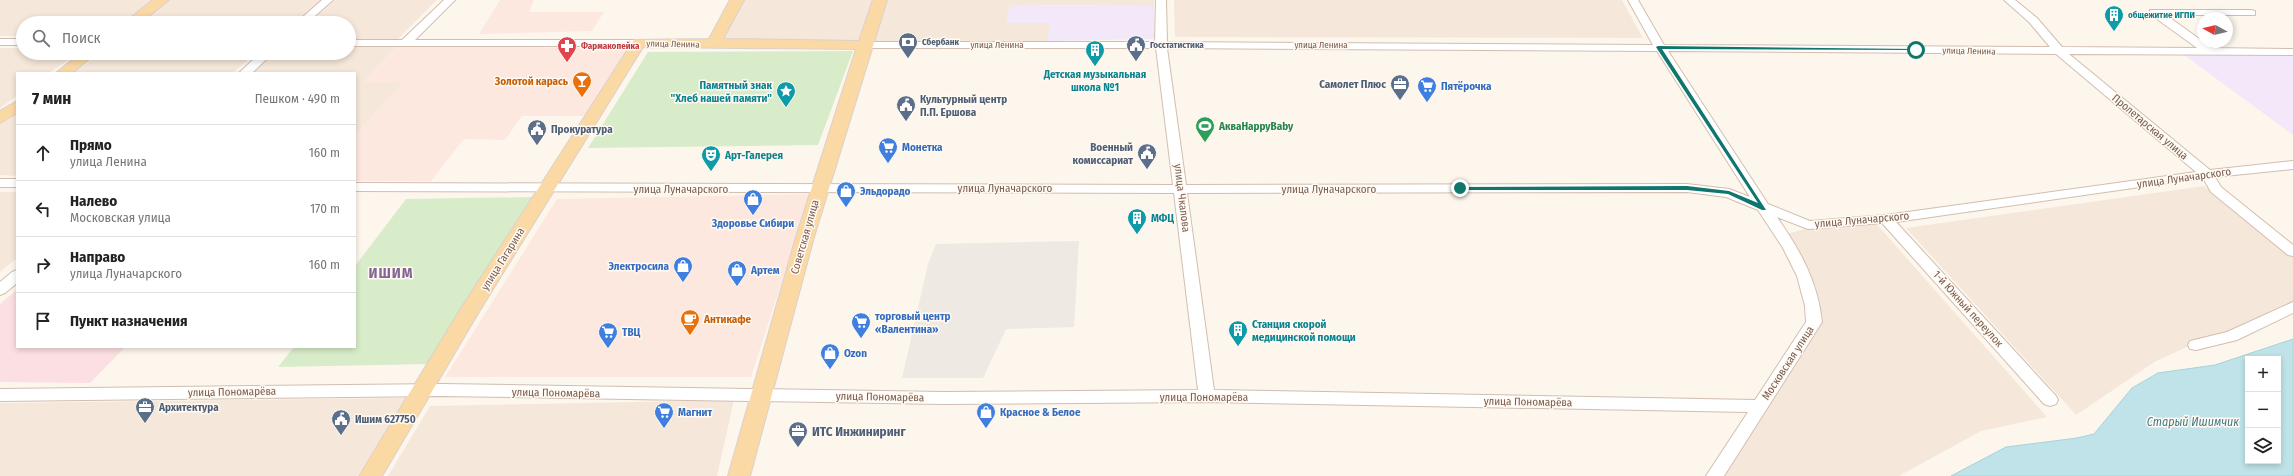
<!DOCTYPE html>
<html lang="ru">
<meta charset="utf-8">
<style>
:root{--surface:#fff;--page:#f6f6f6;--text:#222;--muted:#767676;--line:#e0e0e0}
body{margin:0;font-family:"Fira Sans Condensed",sans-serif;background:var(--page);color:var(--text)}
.controls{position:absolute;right:12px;bottom:12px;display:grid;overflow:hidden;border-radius:0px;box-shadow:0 2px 6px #0003}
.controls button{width:36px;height:36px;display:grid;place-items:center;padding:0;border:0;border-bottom:1px solid var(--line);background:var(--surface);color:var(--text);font:20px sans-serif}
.compass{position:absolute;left:2197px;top:12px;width:36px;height:36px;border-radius:50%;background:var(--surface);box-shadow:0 2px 6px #0003;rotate:278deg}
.stop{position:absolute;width:12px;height:12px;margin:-9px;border:3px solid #0f766e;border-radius:50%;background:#fff}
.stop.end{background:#0f766e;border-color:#fff;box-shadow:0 1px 4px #0008}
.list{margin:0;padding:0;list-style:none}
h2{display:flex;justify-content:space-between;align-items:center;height:52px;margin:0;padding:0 16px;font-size:17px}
h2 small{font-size:13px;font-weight:400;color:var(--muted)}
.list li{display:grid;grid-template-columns:26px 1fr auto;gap:12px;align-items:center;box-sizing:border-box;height:56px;padding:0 16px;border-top:1px solid var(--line)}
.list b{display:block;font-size:15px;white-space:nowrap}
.list p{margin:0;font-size:13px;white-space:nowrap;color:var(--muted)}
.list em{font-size:13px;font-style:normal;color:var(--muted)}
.icon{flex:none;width:22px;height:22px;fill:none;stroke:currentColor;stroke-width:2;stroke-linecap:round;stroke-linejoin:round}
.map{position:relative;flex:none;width:2293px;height:476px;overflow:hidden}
.search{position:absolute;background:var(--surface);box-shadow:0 2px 6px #0003;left:16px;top:16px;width:340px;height:44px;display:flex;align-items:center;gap:10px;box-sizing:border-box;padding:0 14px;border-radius:22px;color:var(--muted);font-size:15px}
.panel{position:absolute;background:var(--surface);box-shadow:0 2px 6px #0003;left:16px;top:72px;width:340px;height:276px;border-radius:0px}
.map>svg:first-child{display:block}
.residential{fill:#f5e8da}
.commercial{fill:#fde8e0}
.industrial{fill:#efe9e4}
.education{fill:#f3e8fa}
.medical{fill:#fbdfe3}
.green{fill:#d8ecc9}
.water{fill:#bfe3e8;stroke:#a5d3da;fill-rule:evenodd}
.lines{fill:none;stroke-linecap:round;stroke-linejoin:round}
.minor-casing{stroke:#d1beb0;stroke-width:2}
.major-casing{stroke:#dad1cd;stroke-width:2}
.minor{fill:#fff;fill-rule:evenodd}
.major{fill:#fbd9a5;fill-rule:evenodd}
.route{fill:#0f766e}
.labels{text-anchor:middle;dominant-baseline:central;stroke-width:3;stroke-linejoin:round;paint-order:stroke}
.far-culture-label{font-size:9px;font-weight:bold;fill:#0d838f;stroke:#fffaf3;text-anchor:start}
.far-service-label{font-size:9px;font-weight:bold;fill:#4e5e75;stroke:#fffaf3;text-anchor:start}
.far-street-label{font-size:9px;fill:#7a5c4d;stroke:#fffaf3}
.far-health-label{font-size:9px;font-weight:bold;fill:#be3a42;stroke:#fffaf3;text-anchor:start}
.culture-label{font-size:11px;font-weight:bold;fill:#0d838f;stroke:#fffaf3;text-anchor:start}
.food-label{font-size:11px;font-weight:bold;fill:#c56008;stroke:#fffaf3;text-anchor:end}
.service-label{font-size:11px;font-weight:bold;fill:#4e5e75;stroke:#fffaf3;text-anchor:start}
.shop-label{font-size:11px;font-weight:bold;fill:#366cbe;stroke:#fffaf3;text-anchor:start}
.leisure-label{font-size:11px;font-weight:bold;fill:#27864d;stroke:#fffaf3;text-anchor:start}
.street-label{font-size:11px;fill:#7a5c4d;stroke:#fffaf3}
.water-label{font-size:12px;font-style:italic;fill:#437c86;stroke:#fffaf3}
.near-service-label{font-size:13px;font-weight:bold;fill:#4e5e75;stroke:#fffaf3;text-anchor:start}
.district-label{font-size:15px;font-weight:bold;letter-spacing:1px;fill:#846695;stroke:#fffaf3}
</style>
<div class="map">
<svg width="2293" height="476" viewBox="0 0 2293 476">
<rect width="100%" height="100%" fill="#fdf6ec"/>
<g class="residential">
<path d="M0,0H154L122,23H23V36H0Z"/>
<path d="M166,0H322L295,23H134Z"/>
<path d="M335,0H437L398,39H349V23H309Z"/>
<path d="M744,0H1154V6L1010,5L1051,23L1047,41H722Z"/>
<path d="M1174,0H1622L1643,38L1175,37Z"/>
<path d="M349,46H398L363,82H404L355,135V73H253L275,53H349Z"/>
<path d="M0,48H23V53H78L49,73H17V96L0,108Z"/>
<path d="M102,53H256L233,73H73Z"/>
<path d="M17,112V176L0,175V124Z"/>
<path d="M2204,186L2293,255V304L2229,334L2187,347L2156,361L2076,415L1906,228Z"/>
<path d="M0,192H17V258L0,272Z"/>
<path d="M1874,221L2047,417L1981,431L1899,476H1712L1813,316L1786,234L1820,225Z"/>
<path d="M406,398L357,476H0V403Z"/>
<path d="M734,400L717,476H388L430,406Z"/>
</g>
<g class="commercial">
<path d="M500,0H534L529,12H604L592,31L479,34Z"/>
<path d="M398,46L633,48L589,116H522L505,140L464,139L431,181H355V135L403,83H362Z"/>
<path d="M810,194L751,377H445L557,199Z"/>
</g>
<path class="industrial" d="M1079,241L1074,327L1006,329L983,378H902L928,264L936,244Z"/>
<g class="education">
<path d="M1010,5L1154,6V39L1047,41L1050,23H1006Z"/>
<path d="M2184,55L2293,56V135Z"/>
</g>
<path class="medical" d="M17,290V347H125L90,383L0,382V304Z"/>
<g class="green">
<path d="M853,51L818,145L588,148L648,52Z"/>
<path d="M532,197L428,364L278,367L294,347H355V266L406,199Z"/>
</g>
<path class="water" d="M2293,339V476H1951L2006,447L2077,438L2094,434L2132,388L2158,373L2215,365ZM2248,359H2278V461H2248Z"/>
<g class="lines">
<defs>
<g id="minor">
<path d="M322,0H333L307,23H296Z"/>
<path d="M444,0H455L415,40H639L645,43L639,46H349V40H402Z"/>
<path d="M1156,0H1166L1167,42L1653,45L1628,0H1638L1664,45L2050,47L2029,22L2004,0H2015L2037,18L2062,47L2197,48L2150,14V10H2251L2255,11V15H2166L2212,48L2293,49V55L2069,54L2210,170L2293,161V169L2215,177L2221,187L2293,245V256L2288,255L2211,192L2203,178L1896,222L2056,396L2058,400L2056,404L2050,406L2044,404L1882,223L1808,229L1777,217C1800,250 1818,282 1822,322L1724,476H1706L1748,412L1207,402L943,404L441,396L0,401V389L441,384L943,392L1198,390L1174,193L355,191V183L1173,185L1156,48H865L859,45L865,42H1155ZM1167,48L1657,51L1750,197L1729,189L1687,184L1186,185ZM1668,51L2056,54L2196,172L1886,215L1810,221L1768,204ZM1687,192L1726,197L1758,210L1783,248L1797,276L1805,306L1806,322L1755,400L1214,390L1187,193Z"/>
<rect x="0" y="39" width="23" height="6"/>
<path d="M260,53H273L252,73H239Z"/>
<rect x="0" y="179" width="17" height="8"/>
<path d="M17,270V283L5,293L0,295V282L12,272Z"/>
<path d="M2293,302V313L2237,340L2196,350L2190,349L2188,345L2190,341L2227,332Z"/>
</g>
<g id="major">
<path d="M153,0H169L140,23H124Z"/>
<path d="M730,0H744L723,39L859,41L873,0H887L814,237L750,476H728L796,237L856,49L643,47L480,310L382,476H359L460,310L634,40L709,39Z"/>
<path d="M81,53H97L72,73H56Z"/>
<path d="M17,101V113L0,123V111Z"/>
</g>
</defs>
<use href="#minor" class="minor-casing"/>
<use href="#major" class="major-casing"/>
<use href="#minor" class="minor"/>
<use href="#major" class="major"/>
</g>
<path class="route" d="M1658,46L1916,49L1919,50L1662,49L1766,210H1762L1728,194L1687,190H1458L1460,187L1687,186L1729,191L1758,203L1656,47Z"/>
<defs>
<symbol id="building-pin" viewBox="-11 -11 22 30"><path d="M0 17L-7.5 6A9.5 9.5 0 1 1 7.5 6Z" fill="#0f9aa8" stroke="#fffaf3"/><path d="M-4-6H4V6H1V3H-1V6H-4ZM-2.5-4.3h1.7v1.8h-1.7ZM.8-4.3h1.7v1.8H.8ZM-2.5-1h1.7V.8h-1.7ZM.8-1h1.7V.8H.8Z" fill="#fff"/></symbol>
<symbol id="bank-pin" viewBox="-11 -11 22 30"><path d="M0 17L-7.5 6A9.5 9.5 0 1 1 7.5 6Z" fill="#5c6f8a" stroke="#fffaf3"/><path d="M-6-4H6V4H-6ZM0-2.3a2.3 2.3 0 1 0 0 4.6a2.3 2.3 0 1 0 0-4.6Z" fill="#fff"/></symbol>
<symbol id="civic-pin" viewBox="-11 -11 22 30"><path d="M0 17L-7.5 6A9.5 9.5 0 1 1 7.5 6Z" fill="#5c6f8a" stroke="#fffaf3"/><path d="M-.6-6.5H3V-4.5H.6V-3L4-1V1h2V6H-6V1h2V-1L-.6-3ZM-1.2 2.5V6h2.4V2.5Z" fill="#fff"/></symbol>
<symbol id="pharmacy-pin" viewBox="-11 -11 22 30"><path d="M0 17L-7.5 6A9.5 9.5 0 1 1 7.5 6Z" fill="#e0444e" stroke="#fffaf3"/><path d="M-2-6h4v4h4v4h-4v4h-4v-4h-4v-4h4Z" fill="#fff"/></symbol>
<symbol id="bar-pin" viewBox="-11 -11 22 30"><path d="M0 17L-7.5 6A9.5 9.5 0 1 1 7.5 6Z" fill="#e8710a" stroke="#fffaf3"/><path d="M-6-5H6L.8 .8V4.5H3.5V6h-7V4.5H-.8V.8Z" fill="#fff"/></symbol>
<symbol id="office-pin" viewBox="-11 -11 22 30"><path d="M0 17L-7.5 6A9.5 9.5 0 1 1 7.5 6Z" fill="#5c6f8a" stroke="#fffaf3"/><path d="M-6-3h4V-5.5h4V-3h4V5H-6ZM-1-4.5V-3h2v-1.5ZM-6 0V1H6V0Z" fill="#fff"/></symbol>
<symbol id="supermarket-pin" viewBox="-11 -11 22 30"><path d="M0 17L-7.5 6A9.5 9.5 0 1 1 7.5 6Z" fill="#3f7fe0" stroke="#fffaf3"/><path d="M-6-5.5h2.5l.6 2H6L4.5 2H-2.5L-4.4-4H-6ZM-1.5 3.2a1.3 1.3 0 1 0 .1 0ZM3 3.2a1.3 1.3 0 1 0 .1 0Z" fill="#fff"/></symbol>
<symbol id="sight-pin" viewBox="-11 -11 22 30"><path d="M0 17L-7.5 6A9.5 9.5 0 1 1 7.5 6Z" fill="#0f9aa8" stroke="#fffaf3"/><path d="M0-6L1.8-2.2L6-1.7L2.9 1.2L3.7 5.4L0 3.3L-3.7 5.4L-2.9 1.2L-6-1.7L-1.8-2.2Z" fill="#fff"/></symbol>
<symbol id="stadium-pin" viewBox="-11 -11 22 30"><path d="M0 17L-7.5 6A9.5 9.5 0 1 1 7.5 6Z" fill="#2e9e5b" stroke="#fffaf3"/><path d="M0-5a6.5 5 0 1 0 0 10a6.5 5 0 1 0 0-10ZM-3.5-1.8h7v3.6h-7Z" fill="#fff"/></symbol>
<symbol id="theatre-pin" viewBox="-11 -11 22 30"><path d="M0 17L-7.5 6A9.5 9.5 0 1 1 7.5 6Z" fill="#0f9aa8" stroke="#fffaf3"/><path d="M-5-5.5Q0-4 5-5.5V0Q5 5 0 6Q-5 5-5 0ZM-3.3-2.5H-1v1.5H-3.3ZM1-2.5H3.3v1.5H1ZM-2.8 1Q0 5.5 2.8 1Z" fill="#fff"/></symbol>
<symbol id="shop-pin" viewBox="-11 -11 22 30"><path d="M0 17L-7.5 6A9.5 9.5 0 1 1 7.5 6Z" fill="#3f7fe0" stroke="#fffaf3"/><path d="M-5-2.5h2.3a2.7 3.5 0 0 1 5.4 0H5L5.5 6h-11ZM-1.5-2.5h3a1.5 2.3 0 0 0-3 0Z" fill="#fff"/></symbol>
<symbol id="cafe-pin" viewBox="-11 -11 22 30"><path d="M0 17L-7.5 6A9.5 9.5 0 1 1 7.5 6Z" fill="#e8710a" stroke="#fffaf3"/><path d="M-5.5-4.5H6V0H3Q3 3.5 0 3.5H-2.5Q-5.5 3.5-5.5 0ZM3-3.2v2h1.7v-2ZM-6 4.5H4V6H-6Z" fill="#fff"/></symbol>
</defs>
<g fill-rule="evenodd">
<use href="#building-pin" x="2103" y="4" width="22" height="30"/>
<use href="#bank-pin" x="897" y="31" width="22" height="30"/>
<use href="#civic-pin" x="1125" y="34" width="22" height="30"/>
<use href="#pharmacy-pin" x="556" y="35" width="22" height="30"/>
<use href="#building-pin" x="1084" y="39" width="22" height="30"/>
<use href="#bar-pin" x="571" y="70" width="22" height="30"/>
<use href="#office-pin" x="1389" y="73" width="22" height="30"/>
<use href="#supermarket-pin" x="1416" y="75" width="22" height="30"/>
<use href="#sight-pin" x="775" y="80" width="22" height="30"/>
<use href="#civic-pin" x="895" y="94" width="22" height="30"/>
<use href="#stadium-pin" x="1194" y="115" width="22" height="30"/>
<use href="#civic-pin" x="526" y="118" width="22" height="30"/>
<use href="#supermarket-pin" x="877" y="136" width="22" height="30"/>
<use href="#civic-pin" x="1136" y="142" width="22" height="30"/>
<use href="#theatre-pin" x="700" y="144" width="22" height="30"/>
<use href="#shop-pin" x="835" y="180" width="22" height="30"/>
<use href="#shop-pin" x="742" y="188" width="22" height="30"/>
<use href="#building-pin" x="1126" y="207" width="22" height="30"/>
<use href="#shop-pin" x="672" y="255" width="22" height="30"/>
<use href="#shop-pin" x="726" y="259" width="22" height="30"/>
<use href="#cafe-pin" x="679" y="308" width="22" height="30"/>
<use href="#supermarket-pin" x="850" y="311" width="22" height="30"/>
<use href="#building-pin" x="1227" y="319" width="22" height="30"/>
<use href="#supermarket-pin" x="597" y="321" width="22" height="30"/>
<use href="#shop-pin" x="819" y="342" width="22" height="30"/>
<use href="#office-pin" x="134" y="396" width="22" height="30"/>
<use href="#supermarket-pin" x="653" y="401" width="22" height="30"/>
<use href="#shop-pin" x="975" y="401" width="22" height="30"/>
<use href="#civic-pin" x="330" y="408" width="22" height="30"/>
<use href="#office-pin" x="787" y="420" width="22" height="30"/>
</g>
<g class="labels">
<g class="far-culture-label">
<text x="2128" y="15">общежитие ИГПИ</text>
</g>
<g class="far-service-label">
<text x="922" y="42">Сбербанк</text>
<text x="1150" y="45">Госстатистика</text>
</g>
<g class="far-street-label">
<text transform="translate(673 44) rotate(1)">улица Ленина</text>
<text x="997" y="45">улица Ленина</text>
<text x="1321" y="45">улица Ленина</text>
<text transform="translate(1969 51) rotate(1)">улица Ленина</text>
</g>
<g class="far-health-label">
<text x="581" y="46">Фармакопейка</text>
</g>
<g class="culture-label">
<text x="1095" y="74" text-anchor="middle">Детская музыкальная<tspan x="1095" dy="13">школа №1</tspan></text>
<text x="772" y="85" text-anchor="end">Памятный знак<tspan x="772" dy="13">"Хлеб нашей памяти"</tspan></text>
<text x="725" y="155">Арт-Галерея</text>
<text x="1151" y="218">МФЦ</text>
<text x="1252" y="324">Станция скорой<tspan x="1252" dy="13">медицинской помощи</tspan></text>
</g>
<g class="food-label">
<text x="568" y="81">Золотой карась</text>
<text x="704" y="319" text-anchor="start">Антикафе</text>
</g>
<g class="service-label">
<text x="1386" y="84" text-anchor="end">Самолет Плюс</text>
<text x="920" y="99">Культурный центр<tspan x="920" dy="13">П.П. Ершова</tspan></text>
<text x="551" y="129">Прокуратура</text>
<text x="1133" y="147" text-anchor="end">Военный<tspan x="1133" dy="13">комиссариат</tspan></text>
<text x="159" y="407">Архитектура</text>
<text x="355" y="419">Ишим 627750</text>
</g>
<g class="shop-label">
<text x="1441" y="86">Пятёрочка</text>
<text x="902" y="147">Монетка</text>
<text x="860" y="191">Эльдорадо</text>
<text x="753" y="223" text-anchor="middle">Здоровье Сибири</text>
<text x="669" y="266" text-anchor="end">Электросила</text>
<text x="751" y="270">Артем</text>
<text x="875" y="316">торговый центр<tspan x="875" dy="13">«Валентина»</tspan></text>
<text x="622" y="332">ТВЦ</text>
<text x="844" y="353">Ozon</text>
<text x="678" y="412">Магнит</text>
<text x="1000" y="412">Красное &amp; Белое</text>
</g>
<g class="leisure-label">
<text x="1219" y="126">АкваHappyBaby</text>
</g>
<g class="street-label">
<text transform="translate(2150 127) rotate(40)">Пролетарская улица</text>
<text transform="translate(2184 178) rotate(-8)">улица Луначарского</text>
<text x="1005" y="188">улица Луначарского</text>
<text x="681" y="189">улица Луначарского</text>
<text x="1329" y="189">улица Луначарского</text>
<text transform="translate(1182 198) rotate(83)">улица Чкалова</text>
<text transform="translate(1862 220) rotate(-5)">улица Луначарского</text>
<text transform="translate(805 237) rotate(-74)">Советская улица</text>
<text transform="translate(503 259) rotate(-58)">улица Гагарина</text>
<text transform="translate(1968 309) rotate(48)">1-й Южный переулок</text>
<text transform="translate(1788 363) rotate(-57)">Московская улица</text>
<text transform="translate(232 392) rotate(-1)">улица Пономарёва</text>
<text transform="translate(556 393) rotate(1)">улица Пономарёва</text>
<text transform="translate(880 397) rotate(1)">улица Пономарёва</text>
<text x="1204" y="397">улица Пономарёва</text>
<text transform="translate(1528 402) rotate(1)">улица Пономарёва</text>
</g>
<g class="water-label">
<text x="2193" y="422">Старый Ишимчик</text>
</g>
<g class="near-service-label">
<text x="812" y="431">ИТС Инжиниринг</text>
</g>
<g class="district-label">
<text x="391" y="273">ИШИМ</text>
</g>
</g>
</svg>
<div class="controls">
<button>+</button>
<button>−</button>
<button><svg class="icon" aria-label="layers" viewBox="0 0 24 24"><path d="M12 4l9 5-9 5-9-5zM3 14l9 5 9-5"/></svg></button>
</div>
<svg class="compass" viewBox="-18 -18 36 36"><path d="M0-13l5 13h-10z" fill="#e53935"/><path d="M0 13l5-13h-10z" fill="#767676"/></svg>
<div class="stop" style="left:1916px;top:50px"></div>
<div class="stop end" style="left:1460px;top:188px"></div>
<div class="search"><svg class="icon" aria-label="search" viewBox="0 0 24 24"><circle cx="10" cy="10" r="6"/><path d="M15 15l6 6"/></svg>Поиск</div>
<section class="panel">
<h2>7 мин<small>Пешком · 490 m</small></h2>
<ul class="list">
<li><svg class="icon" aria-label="ahead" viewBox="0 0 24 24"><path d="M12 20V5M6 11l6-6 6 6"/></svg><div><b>Прямо</b><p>улица Ленина</p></div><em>160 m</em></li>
<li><svg class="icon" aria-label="left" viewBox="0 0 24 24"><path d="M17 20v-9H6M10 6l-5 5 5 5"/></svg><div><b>Налево</b><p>Московская улица</p></div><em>170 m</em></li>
<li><svg class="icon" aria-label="right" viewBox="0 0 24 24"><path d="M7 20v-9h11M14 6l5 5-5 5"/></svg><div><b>Направо</b><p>улица Луначарского</p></div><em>160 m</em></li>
<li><svg class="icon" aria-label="arrive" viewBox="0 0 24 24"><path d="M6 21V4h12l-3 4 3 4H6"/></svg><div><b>Пункт назначения</b></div></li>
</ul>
</section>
</div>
